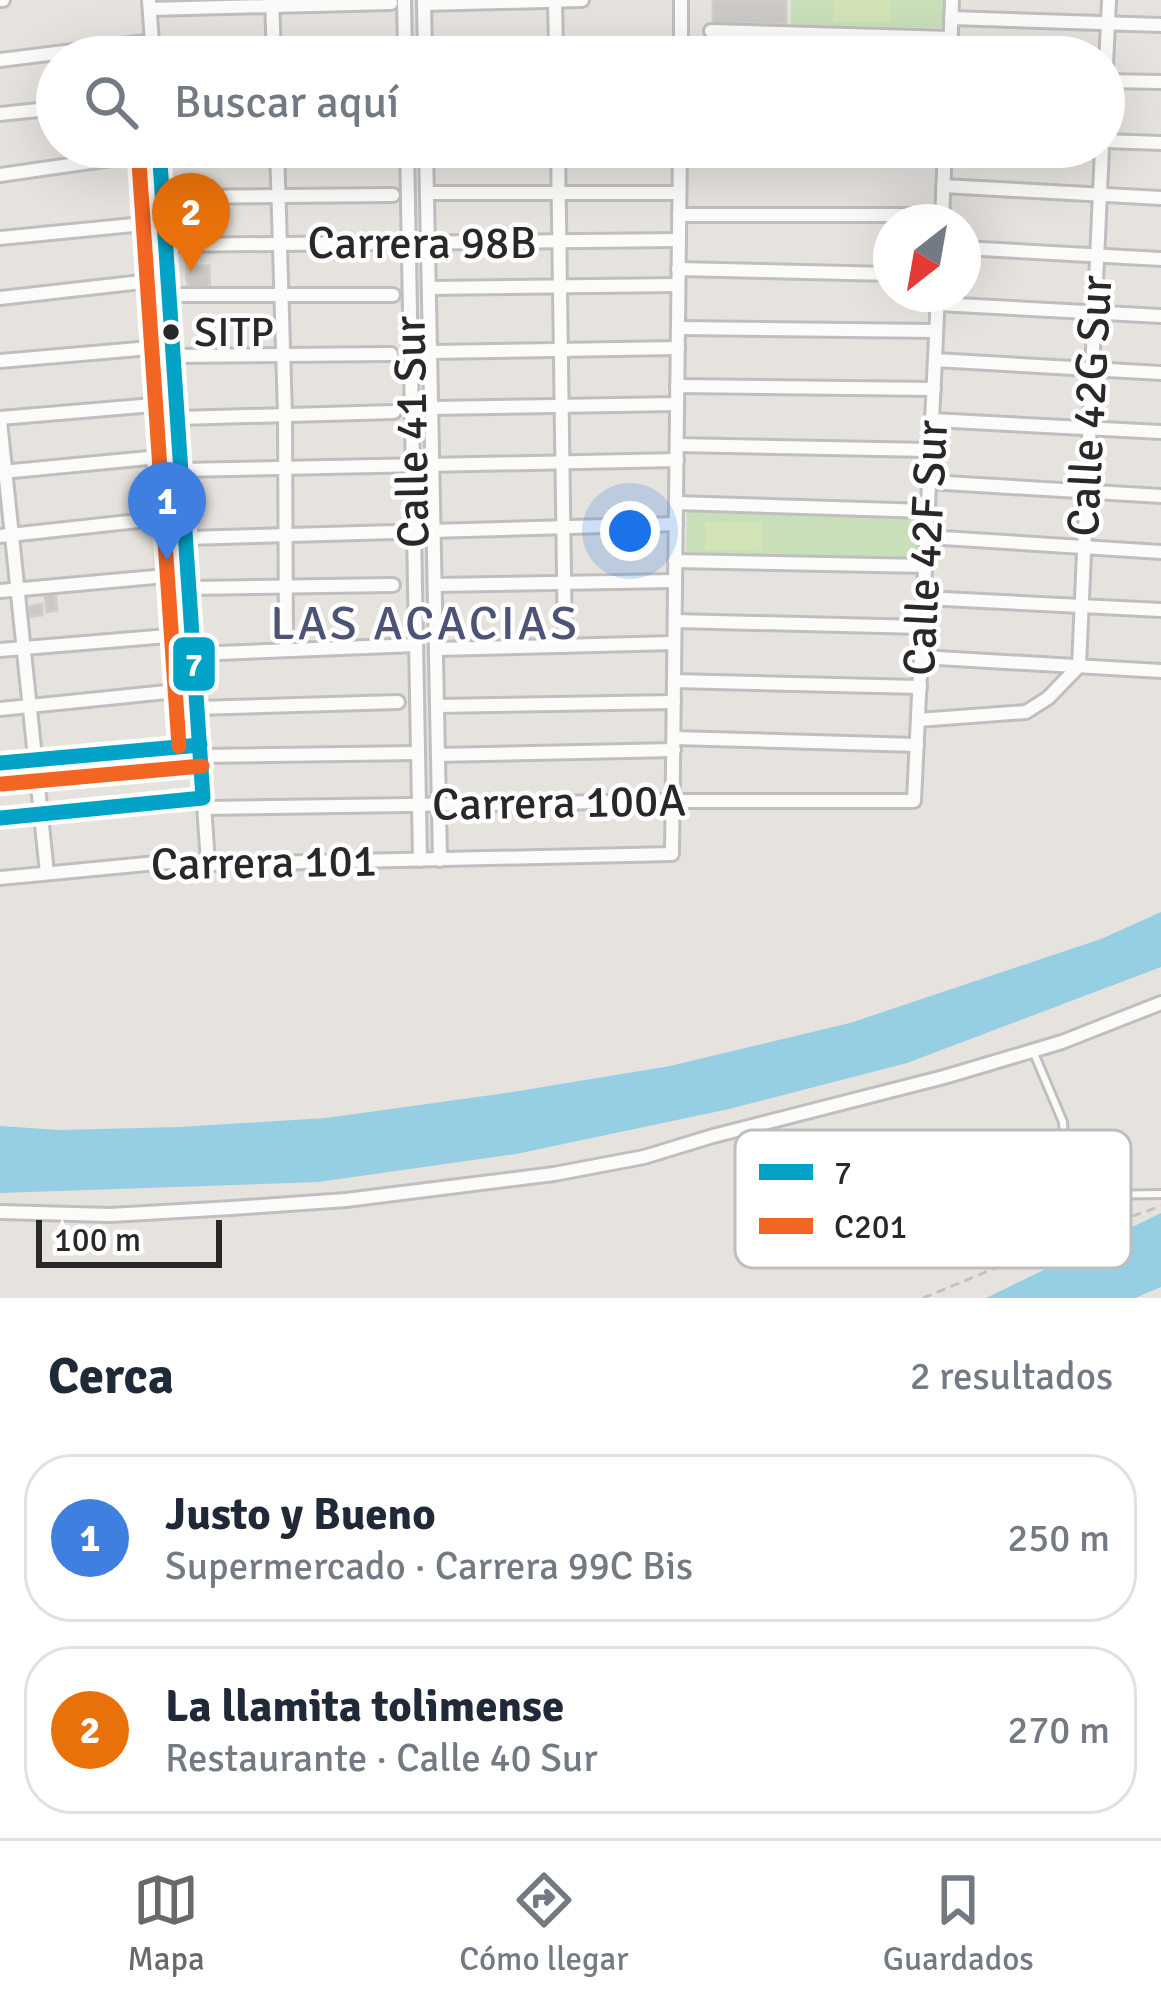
<!DOCTYPE html>
<html lang="es">
<meta charset="utf-8">
<style>
:root{--surface:#fff;--page:#f6f6f7;--text:#1f2937;--muted:#747a83;--line:#e0e1e3;--accent:#6a6968}
body{margin:0;font-family:Signika,sans-serif;background:var(--page);color:var(--text)}
.compass{position:absolute;left:873px;top:204px;width:108px;height:108px;border-radius:50%;background:var(--surface);box-shadow:0 12px 48px #0002;rotate:211deg}
.scale{position:absolute;left:36px;bottom:30px;width:186px;box-sizing:border-box;padding-left:12px;border:6px solid #282828;border-top:0;font-size:33px;line-height:42px;white-space:nowrap;color:#282828;-webkit-text-stroke:9px #fff;paint-order:stroke}
.you{position:absolute;left:630px;top:531px;width:42px;height:42px;margin:-30px;border:9px solid #fff;border-radius:50%;background:#1a73e8;box-shadow:0 0 0 18px #1a73e833}
.badge{display:grid;place-items:center;width:78px;height:78px;border-radius:50%;background:var(--accent);color:#fff;font-size:39px;font-weight:700}
.pin{position:absolute;translate:-50% -99px;filter:drop-shadow(0 3px 6px #0008)}
.pin::after{content:'';position:absolute;top:63px;width:42px;height:36px;background:inherit;clip-path:polygon(0 0,100% 0,50% 100%)}
.list{margin:0;padding:0;list-style:none}
h2{display:flex;justify-content:space-between;align-items:center;height:156px;margin:0;padding:0 48px;font-size:51px}
h2 small{font-size:39px;font-weight:400;color:var(--muted)}
.list li{display:grid;grid-template-columns:78px 1fr auto;gap:36px;align-items:center;box-sizing:border-box;height:168px;margin:0 24px 24px;padding:0 24px;border:3px solid var(--line);border-radius:48px}
.list b{display:block;font-size:45px;white-space:nowrap}
.list p{margin:0;font-size:39px;white-space:nowrap;color:var(--muted)}
.list em{font-size:39px;font-style:normal;color:var(--muted)}
.icon{flex:none;width:66px;height:66px;fill:none;stroke:currentColor;stroke-width:2;stroke-linecap:round;stroke-linejoin:round}
.map{position:relative;flex:none;width:1161px;height:1298px;overflow:hidden}
.search{position:absolute;background:var(--surface);box-shadow:0 12px 48px #0002;left:36px;right:36px;top:36px;height:132px;display:flex;align-items:center;gap:30px;box-sizing:border-box;padding:0 42px;border-radius:66px;color:var(--muted);font-size:45px}
.sheet{height:540px;background:var(--surface)}
nav{display:flex;justify-content:space-around;align-items:center;box-sizing:border-box;height:168px;border-top:3px solid var(--line);background:var(--surface);font-size:33px;color:var(--muted)}
nav a{display:grid;justify-items:center;gap:6px}
nav .on{color:var(--accent)}
.map>svg:first-child{display:block}
.green{fill:#c8dfb9}
.pitch{fill:#d2e3b6}
.water{fill:#96cee3}
.building{fill:#cbc8c5;stroke:#d1ceca;stroke-width:3}
.lines{fill:none;stroke-linecap:round;stroke-linejoin:round}
.lane-casing{stroke:#c0bebf;stroke-width:12}
.street-casing{stroke:#c0bebf;stroke-width:18}
.path{stroke:#c3c2c2;stroke-width:3;stroke-dasharray:9 6;stroke-linecap:butt}
.lane{stroke:#fbfbfa;stroke-width:6}
.street{stroke:#fbfbfa;stroke-width:12}
.bus-1-casing{stroke:#fff;stroke-width:24}
.bus-2-casing{stroke:#fff;stroke-width:24}
.bus-1{stroke:#02a3c6;stroke-width:15}
.bus-2{stroke:#f26522;stroke-width:15}
.bus-dot{fill:#282828;stroke:#fff;stroke-width:4.5}
.labels{text-anchor:middle;dominant-baseline:central;stroke-width:9;stroke-linejoin:round;paint-order:stroke}
.bus-label{font-size:42px;fill:#282828;stroke:#fff;text-anchor:start}
.street-label{font-size:45px;fill:#282828;stroke:#fff}
.neighbourhood-label{font-size:48px;letter-spacing:3px;fill:#4c5375;stroke:#fff}
.key{fill:#fff;stroke:#bebebe;stroke-width:3}
.key-label{font-size:33px;fill:#282828}
.line-badge{stroke:#fff;stroke-width:4.5}
.badge-label{font-size:33px;text-anchor:middle;font-weight:bold;fill:#fff}
</style>
<div class="map">
<svg width="1161" height="1298" viewBox="0 0 1161 1298">
<rect width="100%" height="100%" fill="#e6e2de"/>
<g class="green">
<path d="M791,0H946V28L791,25Z"/>
<path d="M687,510L921,516L920,563L686,557Z"/>
</g>
<g class="pitch">
<rect x="833" y="0" width="57" height="22"/>
<path d="M705,522H763V551L705,550Z"/>
</g>
<g class="water">
<path d="M1161,912V967L907,1063L729,1109L516,1154L318,1182L0,1193V1126L60,1130L180,1127L326,1118L506,1093L670,1066L850,1023L1101,939Z"/>
<path d="M1161,1213V1287L1135,1298H986Z"/>
</g>
<g class="building">
<rect x="713" y="0" width="73" height="24"/>
<rect x="187" y="266" width="22" height="11"/>
<path d="M187,277H209L210,287L188,288Z"/>
<path d="M178,552L179,568L155,571V553Z"/>
<path d="M55,593L57,610L47,612L45,596Z"/>
<path d="M42,604V615L29,617L28,607Z"/>
</g>
<g class="lines">
<defs>
<path id="lane" d="M1033,1051L1063,1122L1066,1166L1082,1191L1094,1195L1161,1194"/>
<g id="street">
<path d="M0,0H3"/>
<path d="M149,0L153,57"/>
<path d="M272,0L274,56"/>
<path d="M404,0L405,53"/>
<path d="M424,0L425,56"/>
<path d="M555,0L556,53"/>
<path d="M424,4L582,0"/>
<path d="M150,9L391,3"/>
<path d="M951,18L1161,25"/>
<path d="M711,31L951,38"/>
<path d="M681,57V0"/>
<path d="M950,57L952,0"/>
<path d="M0,60L145,42L165,53L681,47"/>
<path d="M1104,81L1161,82"/>
<path d="M1104,109L1109,0"/>
<path d="M0,114L57,108"/>
<path d="M1104,141L1161,143"/>
<path d="M159,147L208,863"/>
<path d="M277,147L285,415L286,650"/>
<path d="M407,147L420,860"/>
<path d="M426,147L440,860"/>
<path d="M558,147L565,646"/>
<path d="M680,154L945,158"/>
<path d="M0,175L160,152L390,148"/>
<path d="M943,186L1161,198"/>
<path d="M427,193H679"/>
<path d="M163,197L393,195"/>
<path d="M679,215H942"/>
<path d="M942,221L945,147"/>
<path d="M0,238L164,222"/>
<path d="M166,245L679,240"/>
<path d="M963,248L1161,259"/>
<path d="M678,269L891,274"/>
<path d="M429,288L678,285"/>
<path d="M169,295H393"/>
<path d="M0,298L168,279"/>
<path d="M938,304L1161,316"/>
<path d="M678,328L936,331"/>
<path d="M430,352L678,348"/>
<path d="M173,356L391,354"/>
<path d="M935,360L1161,373"/>
<path d="M0,361L173,346"/>
<path d="M677,386L934,389"/>
<path d="M431,408L677,404"/>
<path d="M0,418L177,403"/>
<path d="M178,418L394,412"/>
<path d="M932,420L1161,432"/>
<path d="M0,421L47,873"/>
<path d="M677,445L931,450"/>
<path d="M181,470L677,460"/>
<path d="M2,472L180,455"/>
<path d="M929,482L1161,496"/>
<path d="M676,503L928,511"/>
<path d="M0,536L184,516"/>
<path d="M927,537L1161,552"/>
<path d="M186,538L676,524"/>
<path d="M675,561L925,566"/>
<path d="M435,585L675,581"/>
<path d="M189,588L393,585"/>
<path d="M0,591L188,574"/>
<path d="M924,598L1161,610"/>
<path d="M675,621L922,627"/>
<path d="M436,649L674,643"/>
<path d="M0,650L192,634"/>
<path d="M194,654L416,645"/>
<path d="M921,657L1161,671"/>
<path d="M674,681L920,687"/>
<path d="M437,706L674,702"/>
<path d="M197,708L398,702"/>
<path d="M0,709L196,689"/>
<path d="M918,720L1026,712L1048,698L1079,666L1102,147"/>
<path d="M674,738L917,745"/>
<path d="M438,755L674,750"/>
<path d="M200,756L418,753"/>
<path d="M0,763L200,745"/>
<path d="M204,808L673,801H914L938,294"/>
<path d="M0,818L203,798"/>
<path d="M0,878L167,862L223,864L672,854L680,147"/>
<path d="M0,1212L110,1215L232,1208L346,1200L554,1174L644,1157L713,1136L944,1077L1062,1042L1161,1003"/>
</g>
</defs>
<use href="#lane" class="lane-casing"/>
<use href="#street" class="street-casing"/>
<path class="path" d="M923,1298L1049,1246L1161,1206"/>
<use href="#lane" class="lane"/>
<use href="#street" class="street"/>
<defs>
<g id="bus-1">
<path d="M0,763L200,745"/>
<path d="M0,818L203,798L159,147"/>
</g>
<g id="bus-2">
<path d="M138,148L179,746"/>
<path d="M2,784L202,766"/>
</g>
</defs>
<use href="#bus-1" class="bus-1-casing"/>
<use href="#bus-2" class="bus-2-casing"/>
<use href="#bus-1" class="bus-1"/>
<use href="#bus-2" class="bus-2"/>
</g>
<circle class="bus-dot" cx="171" cy="332" r="10"/>
<g class="labels">
<g class="bus-label">
<text x="194" y="332">SITP</text>
</g>
<g class="street-label">
<text x="422" y="243">Carrera 98B</text>
<text transform="translate(1090 406) rotate(-87)">Calle 42G Sur</text>
<text transform="translate(412 432) rotate(-91)">Calle 41 Sur</text>
<text transform="translate(926 548) rotate(-87)">Calle 42F Sur</text>
<text transform="translate(559 803) rotate(-1)">Carrera 100A</text>
<text transform="translate(264 863) rotate(-1)">Carrera 101</text>
</g>
<g class="neighbourhood-label">
<text x="425" y="623">LAS ACACIAS</text>
</g>
</g>
<rect x="735" y="1130" width="396" height="138" rx="18" class="key"/>
<rect x="759" y="1164" width="54" height="16" fill="#02a3c6"/>
<rect x="759" y="1218" width="54" height="16" fill="#f26522"/>
<g class="key-label">
<text x="834" y="1184">7</text>
<text x="834" y="1238">C201</text>
</g>
<rect class="line-badge" x="171" y="635" width="46" height="58" rx="12" fill="#02a3c6"/>
<g class="badge-label">
<text x="194" y="676">7</text>
</g>
</svg>
<svg class="compass" viewBox="-18 -18 36 36"><path d="M0-13l5 13h-10z" fill="#e53935"/><path d="M0 13l5-13h-10z" fill="#747a83"/></svg>
<div class="scale">100 m</div>
<div class="you"></div>
<div class="pin badge" style="left:167px;top:561px;background:#3f7fe0">1</div>
<div class="pin badge" style="left:191px;top:272px;background:#e8710a">2</div>
<div class="search"><svg class="icon" aria-label="search" viewBox="0 0 24 24"><circle cx="10" cy="10" r="6"/><path d="M15 15l6 6"/></svg>Buscar aquí</div>
</div>
<section class="sheet">
<h2>Cerca<small>2 resultados</small></h2>
<ul class="list">
<li><span class="badge" style="background:#3f7fe0">1</span><div><b>Justo y Bueno</b><p>Supermercado · Carrera 99C Bis</p></div><em>250 m</em></li>
<li><span class="badge" style="background:#e8710a">2</span><div><b>La llamita tolimense</b><p>Restaurante · Calle 40 Sur</p></div><em>270 m</em></li>
</ul>
</section>
<nav>
<a class="on"><svg class="icon" aria-label="map" viewBox="0 0 24 24"><path d="M3 6l6-2 6 2 6-2v14l-6 2-6-2-6 2zM9 4v14M15 6v14"/></svg>Mapa</a>
<a><svg class="icon" aria-label="directions" viewBox="0 0 24 24"><path d="M12 3l9 9-9 9-9-9zM9 14v-3h6M13 9l2 2-2 2"/></svg>Cómo llegar</a>
<a><svg class="icon" aria-label="saved" viewBox="0 0 24 24"><path d="M7 4h10v16l-5-4-5 4z"/></svg>Guardados</a>
</nav>
